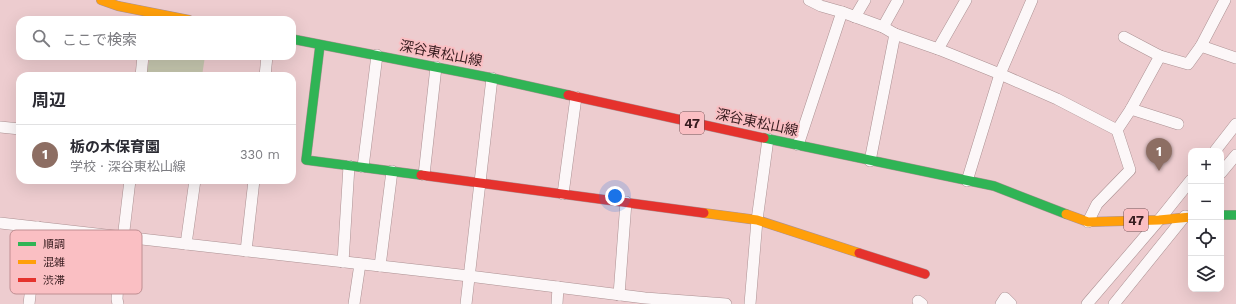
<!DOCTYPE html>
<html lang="ja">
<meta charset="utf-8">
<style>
:root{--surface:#fff;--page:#f2f2f3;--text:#2b2b33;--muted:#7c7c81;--line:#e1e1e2;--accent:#775a5d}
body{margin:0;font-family:"Work Sans","Noto Sans JP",sans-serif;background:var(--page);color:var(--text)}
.controls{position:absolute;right:12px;bottom:12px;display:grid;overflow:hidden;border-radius:8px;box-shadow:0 4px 16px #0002}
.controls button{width:36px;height:36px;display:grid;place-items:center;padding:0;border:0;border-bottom:1px solid var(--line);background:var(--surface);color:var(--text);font:20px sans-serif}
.you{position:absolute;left:615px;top:196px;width:14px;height:14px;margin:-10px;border:3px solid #fff;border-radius:50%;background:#1a73e8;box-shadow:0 0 0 6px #1a73e833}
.badge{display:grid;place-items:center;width:26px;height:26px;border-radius:50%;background:var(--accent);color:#fff;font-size:13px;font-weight:700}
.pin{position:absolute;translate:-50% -33px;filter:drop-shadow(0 1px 2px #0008)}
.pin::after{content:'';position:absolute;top:21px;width:14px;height:12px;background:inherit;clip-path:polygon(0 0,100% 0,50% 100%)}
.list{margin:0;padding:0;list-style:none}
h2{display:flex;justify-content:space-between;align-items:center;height:52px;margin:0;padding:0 16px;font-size:17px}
h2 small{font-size:13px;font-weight:400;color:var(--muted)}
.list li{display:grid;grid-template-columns:26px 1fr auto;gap:12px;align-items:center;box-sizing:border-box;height:60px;padding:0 16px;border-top:1px solid var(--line)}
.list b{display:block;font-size:15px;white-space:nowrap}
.list p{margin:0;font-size:13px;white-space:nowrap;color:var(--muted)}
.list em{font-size:13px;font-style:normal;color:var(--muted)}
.icon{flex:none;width:22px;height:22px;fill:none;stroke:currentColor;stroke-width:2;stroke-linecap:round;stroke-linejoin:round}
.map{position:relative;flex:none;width:1236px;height:304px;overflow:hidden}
.search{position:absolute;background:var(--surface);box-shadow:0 4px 16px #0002;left:16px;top:16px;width:280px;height:44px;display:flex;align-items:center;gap:10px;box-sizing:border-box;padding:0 14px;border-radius:12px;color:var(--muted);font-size:15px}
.panel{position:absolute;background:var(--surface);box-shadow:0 4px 16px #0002;left:16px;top:72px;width:280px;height:112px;border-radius:12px}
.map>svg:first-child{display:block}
.green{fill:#c5c6ae}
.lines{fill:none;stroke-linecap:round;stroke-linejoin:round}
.street-casing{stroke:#ac9193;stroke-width:12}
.fast-casing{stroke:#ac9193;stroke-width:10}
.slow-casing{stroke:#ac9193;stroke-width:10}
.jam-casing{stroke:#ac9193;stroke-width:10}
.street{stroke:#fcf7f8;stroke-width:11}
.fast{stroke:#30b455;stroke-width:9}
.slow{stroke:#ff9f0a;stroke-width:9}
.jam{stroke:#e5322d;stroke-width:9}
.labels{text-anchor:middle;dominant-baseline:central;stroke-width:4;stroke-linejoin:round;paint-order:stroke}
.shield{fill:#fabfc3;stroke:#724d50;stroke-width:1}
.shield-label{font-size:13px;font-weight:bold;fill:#371c1f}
.street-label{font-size:14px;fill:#371c1f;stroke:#fabfc3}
.key{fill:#fabfc3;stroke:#c08e92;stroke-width:1}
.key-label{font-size:11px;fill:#371c1f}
</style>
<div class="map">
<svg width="1236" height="304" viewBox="0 0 1236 304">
<rect width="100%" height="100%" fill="#edcccf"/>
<path class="green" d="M150,56H205L202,76H146Z"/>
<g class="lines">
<defs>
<g id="street">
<path d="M809,0L821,6L842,12L883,27L895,34L938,49L1000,74L1057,99L1117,130"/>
<path d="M855,17L865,0"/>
<path d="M883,27L898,0"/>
<path d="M1124,37L1160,56L1188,64L1201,46L1225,0"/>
<path d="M1201,46L1236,58"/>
<path d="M938,49L966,0"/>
<path d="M141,76L143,56"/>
<path d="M265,76L267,56"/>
<path d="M1131,109L1178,124"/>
<path d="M0,127L20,129"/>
<path d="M798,145L842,12"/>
<path d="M1215,151L1236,124"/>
<path d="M870,161L895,34"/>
<path d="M363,167L377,55"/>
<path d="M1221,173L1236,155"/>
<path d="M424,175L436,67"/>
<path d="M967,181L1000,74L1032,0"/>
<path d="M563,194L576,97"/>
<path d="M1088,222L1097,204L1130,170L1117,130L1131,109L1160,56"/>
<path d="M0,223L469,276L645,298L726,304"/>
<path d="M186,244L195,180"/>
<path d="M246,251L254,180"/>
<path d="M343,262L349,166"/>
<path d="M380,266L392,171"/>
<path d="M619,295L626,202"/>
<path d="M918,301L922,304"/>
<path d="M29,304L38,227"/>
<path d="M118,304L117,299L118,281L130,180"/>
<path d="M354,304L360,264"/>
<path d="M466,304L492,78"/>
<path d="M557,304L558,287"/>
<path d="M750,304L757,220L768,139"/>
<path d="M1001,304L1005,298L1011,304"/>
<path d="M1087,304L1159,220L1191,180"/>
<path d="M1114,304L1185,216"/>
</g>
<g id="fast">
<path d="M292,39L492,78L568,95"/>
<path d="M320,45L306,160L421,175"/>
<path d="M764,138L994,186L1066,214"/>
<path d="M1221,215H1236"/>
</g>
<g id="slow">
<path d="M101,0L118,6L189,20"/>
<path d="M704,213L757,220L859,253"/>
<path d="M1066,214L1088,222L1159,220L1191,217"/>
</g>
<g id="jam">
<path d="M568,95L764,138"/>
<path d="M421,175L704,213"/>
<path d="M859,253L925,274"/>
</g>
</defs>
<use href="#street" class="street-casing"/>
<use href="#fast" class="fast-casing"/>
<use href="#slow" class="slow-casing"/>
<use href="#jam" class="jam-casing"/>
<use href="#street" class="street"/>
<use href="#fast" class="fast"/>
<use href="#slow" class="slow"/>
<use href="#jam" class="jam"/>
</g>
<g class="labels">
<g class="shield">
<rect x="680" y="112" width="24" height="22" rx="3"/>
<rect x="1124" y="209" width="24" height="22" rx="3"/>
</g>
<g class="shield-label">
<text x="692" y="123">47</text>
<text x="1136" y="220">47</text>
</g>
<g class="street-label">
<text transform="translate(441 53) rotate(11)">深谷東松山線</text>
<text transform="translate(757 122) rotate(12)">深谷東松山線</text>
</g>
</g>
<rect x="10" y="230" width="132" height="64" rx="6" class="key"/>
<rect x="18" y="242" width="18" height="4" fill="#30b455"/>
<rect x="18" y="260" width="18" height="4" fill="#ff9f0a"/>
<rect x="18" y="278" width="18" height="4" fill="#e5322d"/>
<g class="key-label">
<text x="43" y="248">順調</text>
<text x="43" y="266">混雑</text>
<text x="43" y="284">渋滞</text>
</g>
</svg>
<div class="controls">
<button>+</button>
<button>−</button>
<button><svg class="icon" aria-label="locate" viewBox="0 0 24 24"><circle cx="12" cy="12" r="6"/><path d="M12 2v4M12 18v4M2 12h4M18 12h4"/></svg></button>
<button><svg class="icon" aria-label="layers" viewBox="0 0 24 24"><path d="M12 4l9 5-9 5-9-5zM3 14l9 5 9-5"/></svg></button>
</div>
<div class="you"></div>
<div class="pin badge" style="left:1159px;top:171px;background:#8d6e63">1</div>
<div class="search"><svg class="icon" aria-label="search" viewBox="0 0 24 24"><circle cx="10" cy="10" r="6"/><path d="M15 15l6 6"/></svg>ここで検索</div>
<section class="panel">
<h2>周辺<small></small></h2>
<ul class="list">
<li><span class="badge" style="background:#8d6e63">1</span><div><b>栃の木保育園</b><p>学校 · 深谷東松山線</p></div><em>330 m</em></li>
</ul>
</section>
</div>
